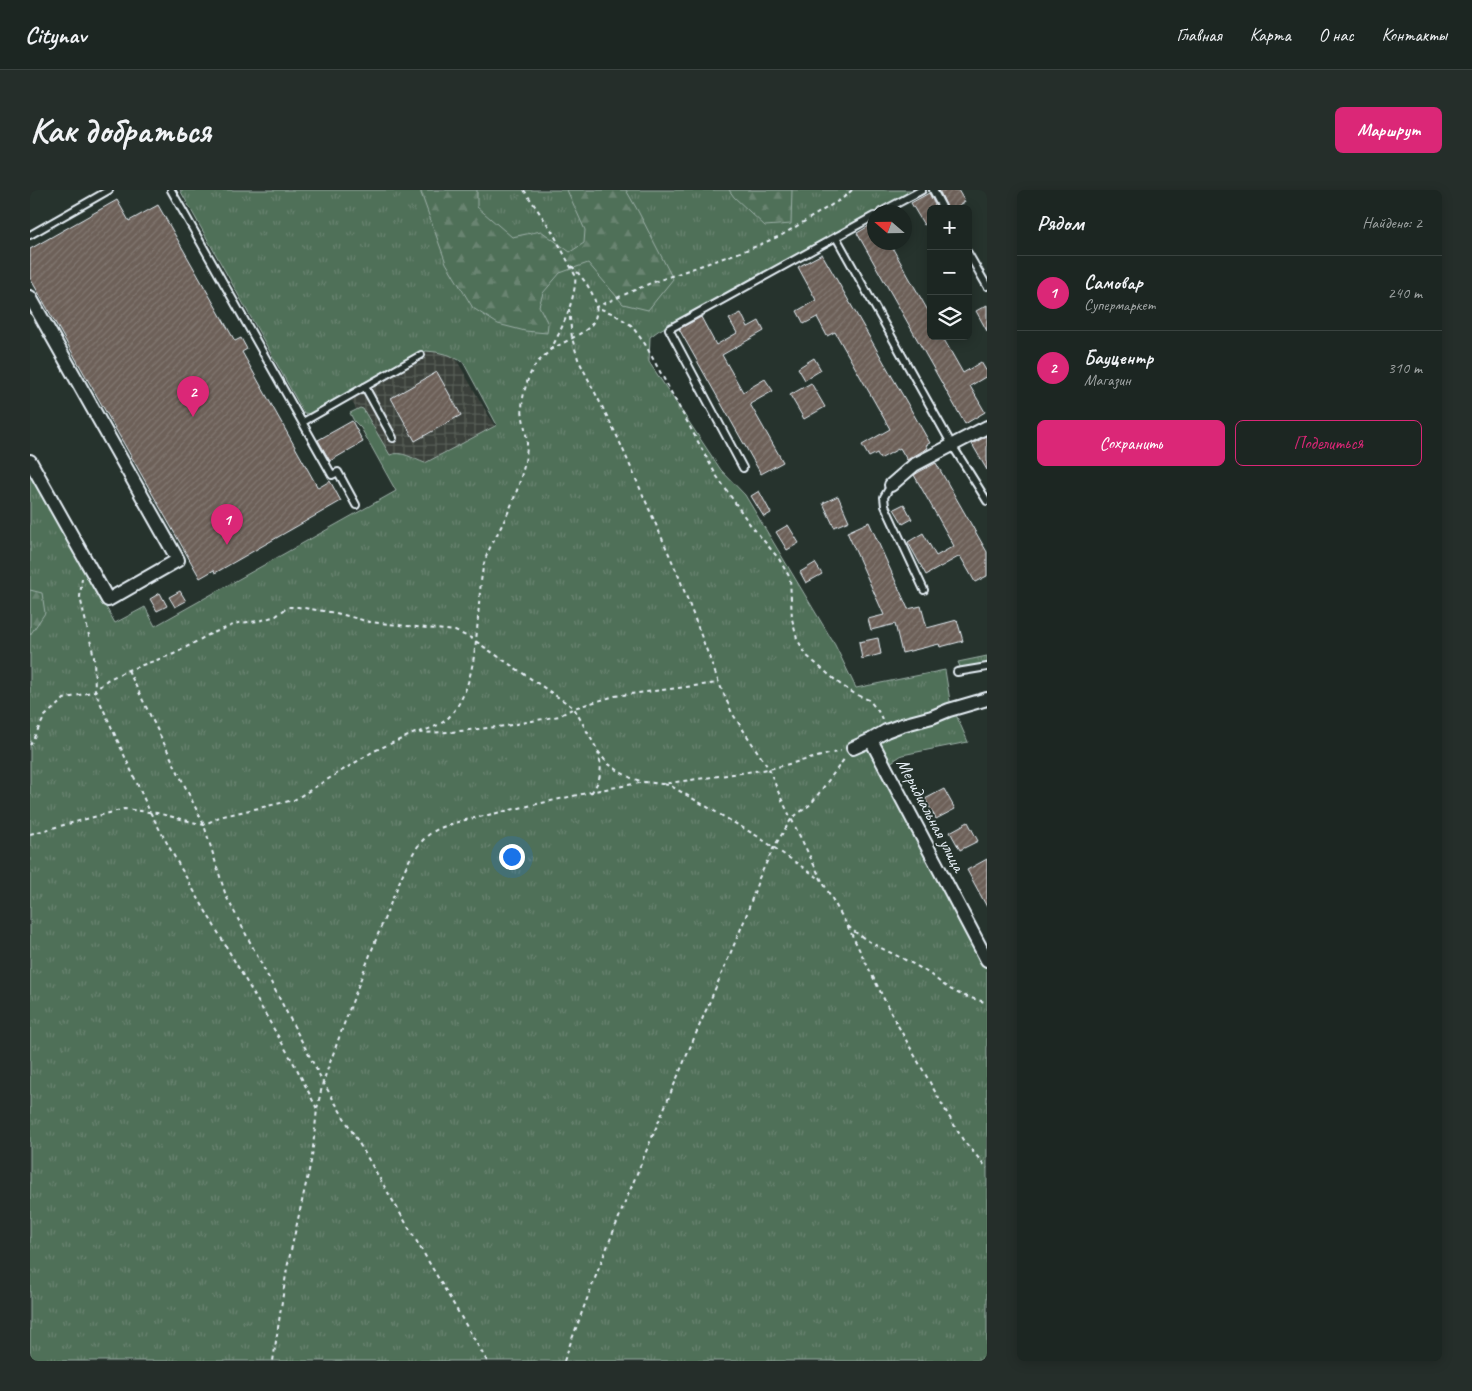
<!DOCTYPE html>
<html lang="ru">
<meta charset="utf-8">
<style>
:root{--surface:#1c2622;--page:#252e2a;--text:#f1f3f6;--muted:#a0a5a5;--line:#3a4340;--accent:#db2777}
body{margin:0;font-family:Caveat,sans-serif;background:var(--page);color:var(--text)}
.controls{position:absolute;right:15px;top:15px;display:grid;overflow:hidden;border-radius:8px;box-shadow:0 2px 12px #0003}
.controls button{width:45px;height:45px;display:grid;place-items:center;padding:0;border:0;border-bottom:1px solid var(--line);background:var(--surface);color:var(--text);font:25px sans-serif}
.compass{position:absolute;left:837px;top:15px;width:45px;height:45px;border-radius:50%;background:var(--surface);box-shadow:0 2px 12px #0003;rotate:290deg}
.you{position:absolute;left:481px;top:666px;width:18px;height:18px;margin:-12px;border:4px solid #fff;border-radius:50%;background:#1a73e8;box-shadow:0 0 0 8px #1a73e833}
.badge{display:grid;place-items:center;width:32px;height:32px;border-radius:50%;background:var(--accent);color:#fff;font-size:16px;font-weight:700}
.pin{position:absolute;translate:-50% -41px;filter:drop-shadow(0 1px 2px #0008)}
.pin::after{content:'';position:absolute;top:26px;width:18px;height:15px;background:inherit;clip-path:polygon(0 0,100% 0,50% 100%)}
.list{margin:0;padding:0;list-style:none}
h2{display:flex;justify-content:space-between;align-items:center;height:65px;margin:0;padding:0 20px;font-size:21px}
h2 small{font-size:16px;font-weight:400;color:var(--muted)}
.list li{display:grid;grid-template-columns:32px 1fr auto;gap:15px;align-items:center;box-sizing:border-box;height:75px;padding:0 20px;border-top:1px solid var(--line)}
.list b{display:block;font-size:19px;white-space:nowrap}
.list p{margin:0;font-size:16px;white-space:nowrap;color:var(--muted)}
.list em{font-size:16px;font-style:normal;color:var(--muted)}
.actions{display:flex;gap:10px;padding:15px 20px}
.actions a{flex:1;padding:11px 0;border:1px solid var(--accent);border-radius:8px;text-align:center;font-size:18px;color:var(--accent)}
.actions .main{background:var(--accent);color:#fff}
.icon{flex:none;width:28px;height:28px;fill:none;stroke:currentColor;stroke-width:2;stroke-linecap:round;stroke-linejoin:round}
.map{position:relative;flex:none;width:957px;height:1171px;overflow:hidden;border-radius:8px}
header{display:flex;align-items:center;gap:30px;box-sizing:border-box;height:70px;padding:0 25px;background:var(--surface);border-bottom:1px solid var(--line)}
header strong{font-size:24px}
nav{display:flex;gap:28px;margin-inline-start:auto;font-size:18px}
.intro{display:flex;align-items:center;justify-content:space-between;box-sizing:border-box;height:120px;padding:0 30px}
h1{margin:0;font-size:35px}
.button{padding:12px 22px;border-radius:8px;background:var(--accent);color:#fff;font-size:18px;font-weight:700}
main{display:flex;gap:30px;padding:0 30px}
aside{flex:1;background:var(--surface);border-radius:8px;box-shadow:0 2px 12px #0003}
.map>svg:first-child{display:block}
.industrial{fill:url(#industrial-grid)}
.grass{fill:url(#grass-tufts);stroke:#9cb0a8}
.forest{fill:url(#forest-firs);stroke:#9cb0a8}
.building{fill:url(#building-hatch);stroke:#e8f1f8}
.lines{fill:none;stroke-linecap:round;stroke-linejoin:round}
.lane-casing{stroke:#e8f1f8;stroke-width:10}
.street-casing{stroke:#e8f1f8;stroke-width:16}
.path{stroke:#e8f1f8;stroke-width:2;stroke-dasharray:4 4;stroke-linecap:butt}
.lane{stroke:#26332d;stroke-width:6}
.street{stroke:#26332d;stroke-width:12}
.labels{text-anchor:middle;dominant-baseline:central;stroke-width:4;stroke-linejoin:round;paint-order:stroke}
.street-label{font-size:18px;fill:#e8f1f8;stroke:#26332d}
</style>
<header>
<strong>Citynav</strong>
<nav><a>Главная</a><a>Карта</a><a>О нас</a><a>Контакты</a></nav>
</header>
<div class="intro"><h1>Как добраться</h1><a class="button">Маршрут</a></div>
<main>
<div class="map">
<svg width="957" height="1171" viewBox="0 0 957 1171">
<defs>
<pattern id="industrial-grid" width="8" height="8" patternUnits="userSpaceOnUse" patternTransform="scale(1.25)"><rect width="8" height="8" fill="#3b413a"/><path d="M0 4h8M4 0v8" fill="none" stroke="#575d57"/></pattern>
<pattern id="grass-tufts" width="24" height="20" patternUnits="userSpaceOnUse" patternTransform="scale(1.25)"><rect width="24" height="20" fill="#506f58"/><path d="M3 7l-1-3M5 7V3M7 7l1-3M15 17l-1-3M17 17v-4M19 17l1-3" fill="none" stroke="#698471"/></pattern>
<pattern id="forest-firs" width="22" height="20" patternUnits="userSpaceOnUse" patternTransform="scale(1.25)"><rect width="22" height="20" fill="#506f58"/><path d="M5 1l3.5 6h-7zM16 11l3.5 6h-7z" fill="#698471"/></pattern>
<pattern id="building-hatch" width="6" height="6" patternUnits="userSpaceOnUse" patternTransform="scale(1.25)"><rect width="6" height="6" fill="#6d6159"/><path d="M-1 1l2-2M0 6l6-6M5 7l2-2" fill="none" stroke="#827872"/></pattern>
</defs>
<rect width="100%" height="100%" fill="#26332d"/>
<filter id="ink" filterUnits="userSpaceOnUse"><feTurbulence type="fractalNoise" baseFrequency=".02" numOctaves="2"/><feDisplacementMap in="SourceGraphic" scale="10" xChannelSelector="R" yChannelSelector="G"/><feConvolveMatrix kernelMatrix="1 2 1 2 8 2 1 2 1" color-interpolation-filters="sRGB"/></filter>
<g filter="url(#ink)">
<path class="industrial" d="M403,129L472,249L375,304L306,184Z"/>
<g class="grass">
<path d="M150,0H884L628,141L620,147L619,172L691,280L715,305L805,455L826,498L915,480L920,511L938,552L872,565L851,579L957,771V1171H0V282L85,433L115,417L125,436L366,301L331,238L324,231L320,223L330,218L333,219L360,265C372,260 383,269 395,273L467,235L433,172L419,165L406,162L396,161L282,224L274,223Z"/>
<path d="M957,466V475L931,479L928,472Z"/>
</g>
<g class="forest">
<path d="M391,0H447V17L482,47L511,41L540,62L554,53L555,40L537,0H596L608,21L643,89L618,120L593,114L558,73L530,83L513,103L509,116L518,134L517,143L495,141L468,134L443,118L416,73L391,3Z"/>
<path d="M699,0H762L761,34L735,36L704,7Z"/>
<path d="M0,400L12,403L15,423L0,445Z"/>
</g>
<g class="building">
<path d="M909,0H928L935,12L922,19H918Z"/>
<path d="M899,3L907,19H901V31L894,35L881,13Z"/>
<path d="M87,10L99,31L128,15L205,151L211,148L217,159L212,162L288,298L300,291L311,311L185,383L184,380L170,388L0,88V59Z"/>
<path d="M844,33V52H859L901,126V146H912L933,183L951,172L957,182V186L940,196L955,222L935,234L827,43Z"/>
<path d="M792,64L900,253L896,255L898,258L877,270L870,258L850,269L847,263L839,267L832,255L860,239L805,142L797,146L787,127L774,134L767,121L786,110L768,77Z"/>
<path d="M957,115V141L946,121Z"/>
<path d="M711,123L718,137L729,131L734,141L692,165L713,202L735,189L743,201L720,214L753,272L731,284L649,139L671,127L686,155L707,143L699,129Z"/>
<path d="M784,168L791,180L775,190L768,178Z"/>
<path d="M407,182L431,225L385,251L361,208Z"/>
<path d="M781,193L795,217L774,229L760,205Z"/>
<path d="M322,231L333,252L300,271L288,250Z"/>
<path d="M957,246V280L942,254Z"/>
<path d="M906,273L957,362V386L945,392L930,366L896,385L878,352L893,343L906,366L924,356L884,285L889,282Z"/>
<path d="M729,301L741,323L734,327L721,306Z"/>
<path d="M808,306L819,331L804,337L793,313Z"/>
<path d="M874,314L882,329L873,334L864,319Z"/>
<path d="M839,332L878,419L891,416L897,438L927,430L933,451L910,457L909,454L872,463L865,434L841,440L838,429L854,425L817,342Z"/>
<path d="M758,335L769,353L757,360L746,342Z"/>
<path d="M785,373L792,384L776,393L770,382Z"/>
<path d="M150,401L156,411L145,417L139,407Z"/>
<path d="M130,403L137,416L127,421L120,409Z"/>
<path d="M848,448L851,464L832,469L829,452Z"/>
<path d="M914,599L925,619L906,629L895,609Z"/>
<path d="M938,632L948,651L930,660L920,642Z"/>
<path d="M957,669V717L937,680Z"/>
</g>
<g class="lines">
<defs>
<g id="lane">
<path d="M141,0L302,285L308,282L326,315"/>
<path d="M903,0L913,19"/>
<path d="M851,22L892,0"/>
<path d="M0,45L79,0"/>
<path d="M806,47L922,255L957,311"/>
<path d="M938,63L957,96"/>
<path d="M335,197L363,248"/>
<path d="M273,232L391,165"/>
<path d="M713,278L639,139L844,26"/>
<path d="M861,295L854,307L855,316L894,400"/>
<path d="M927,482L957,477"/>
</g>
<g id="street">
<path d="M0,107L148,370L78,410L0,271"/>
<path d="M861,295L884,275L957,237"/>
<path d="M841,550L957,770"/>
<path d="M823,558L841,550L856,541L872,535L902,527L919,520L957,509"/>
</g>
</defs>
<use href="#lane" class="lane-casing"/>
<use href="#street" class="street-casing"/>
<g class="path">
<path d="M822,0L813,8L752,45L722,58L621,93L566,117L584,124L601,135L615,154L686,285L719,333L749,369L760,388L762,429L767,449L777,466L811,495L825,504L839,510L848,521L852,529"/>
<path d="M539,119L542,148L548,169L587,246L649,387L689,493L702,523L739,579L750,606L792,691L817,735L862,825L917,923L933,950L957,978"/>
<path d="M520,160C530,154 553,144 560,136C578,117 554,89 541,75"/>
<path d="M52,388L50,407L64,467L65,501L120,622L149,675L267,879L287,919"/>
<path d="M98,480L174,635L196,706L293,892L287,919L282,967L257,1078L243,1171"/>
<path d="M389,542C399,539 412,535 419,527C452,492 445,422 453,378C456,362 466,347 473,333C481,317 488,300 492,283C495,274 497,262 497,253C496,236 490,226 493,208C495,197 499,183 507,173C511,169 516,165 520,160C530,145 548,103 545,85L522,41L494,0"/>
<path d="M0,555L15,526L34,509L65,501L77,490L98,480L144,464L178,445L208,433L229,431L246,426L258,417H268L306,423L340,432L425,441L441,448L544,518L568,561L577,573L592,583L601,588L614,592"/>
<path d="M634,594L641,596L727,646L790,689"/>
<path d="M561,603C571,590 573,579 568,563"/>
<path d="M0,644L94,619L127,623L174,635L189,627L264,610L344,561L385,543L421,542L476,536L529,526L544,518L585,506L688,493"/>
<path d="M818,736C841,757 870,765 895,781C905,787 913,796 924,801C934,807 946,809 957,813"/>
<path d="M457,1171L293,892C315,831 337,770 362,710C371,689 378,666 394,649C403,639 418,635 431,631L570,600L615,592L632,594L739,579L811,561"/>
<path d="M534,1171C588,1021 653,875 715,729L729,688L744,657L762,628L781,614L815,568"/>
</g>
<use href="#lane" class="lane"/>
<use href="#street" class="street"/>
</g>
</g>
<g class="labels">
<g class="street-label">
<text transform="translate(901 625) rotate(62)">Меридиальная улица</text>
</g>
</g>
</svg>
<div class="controls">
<button>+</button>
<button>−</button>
<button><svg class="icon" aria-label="layers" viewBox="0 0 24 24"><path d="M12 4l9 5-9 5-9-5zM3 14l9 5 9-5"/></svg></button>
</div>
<svg class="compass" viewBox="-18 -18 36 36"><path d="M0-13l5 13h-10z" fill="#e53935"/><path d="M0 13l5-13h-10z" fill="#a0a5a5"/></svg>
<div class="you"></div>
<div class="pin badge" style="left:197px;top:355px">1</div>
<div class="pin badge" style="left:163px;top:227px">2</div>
</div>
<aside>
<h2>Рядом<small>Найдено: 2</small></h2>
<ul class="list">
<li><span class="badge">1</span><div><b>Самовар</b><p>Супермаркет</p></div><em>240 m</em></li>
<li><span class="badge">2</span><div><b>Бауцентр</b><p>Магазин</p></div><em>310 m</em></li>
</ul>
<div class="actions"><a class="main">Сохранить</a><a>Поделиться</a></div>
</aside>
</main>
